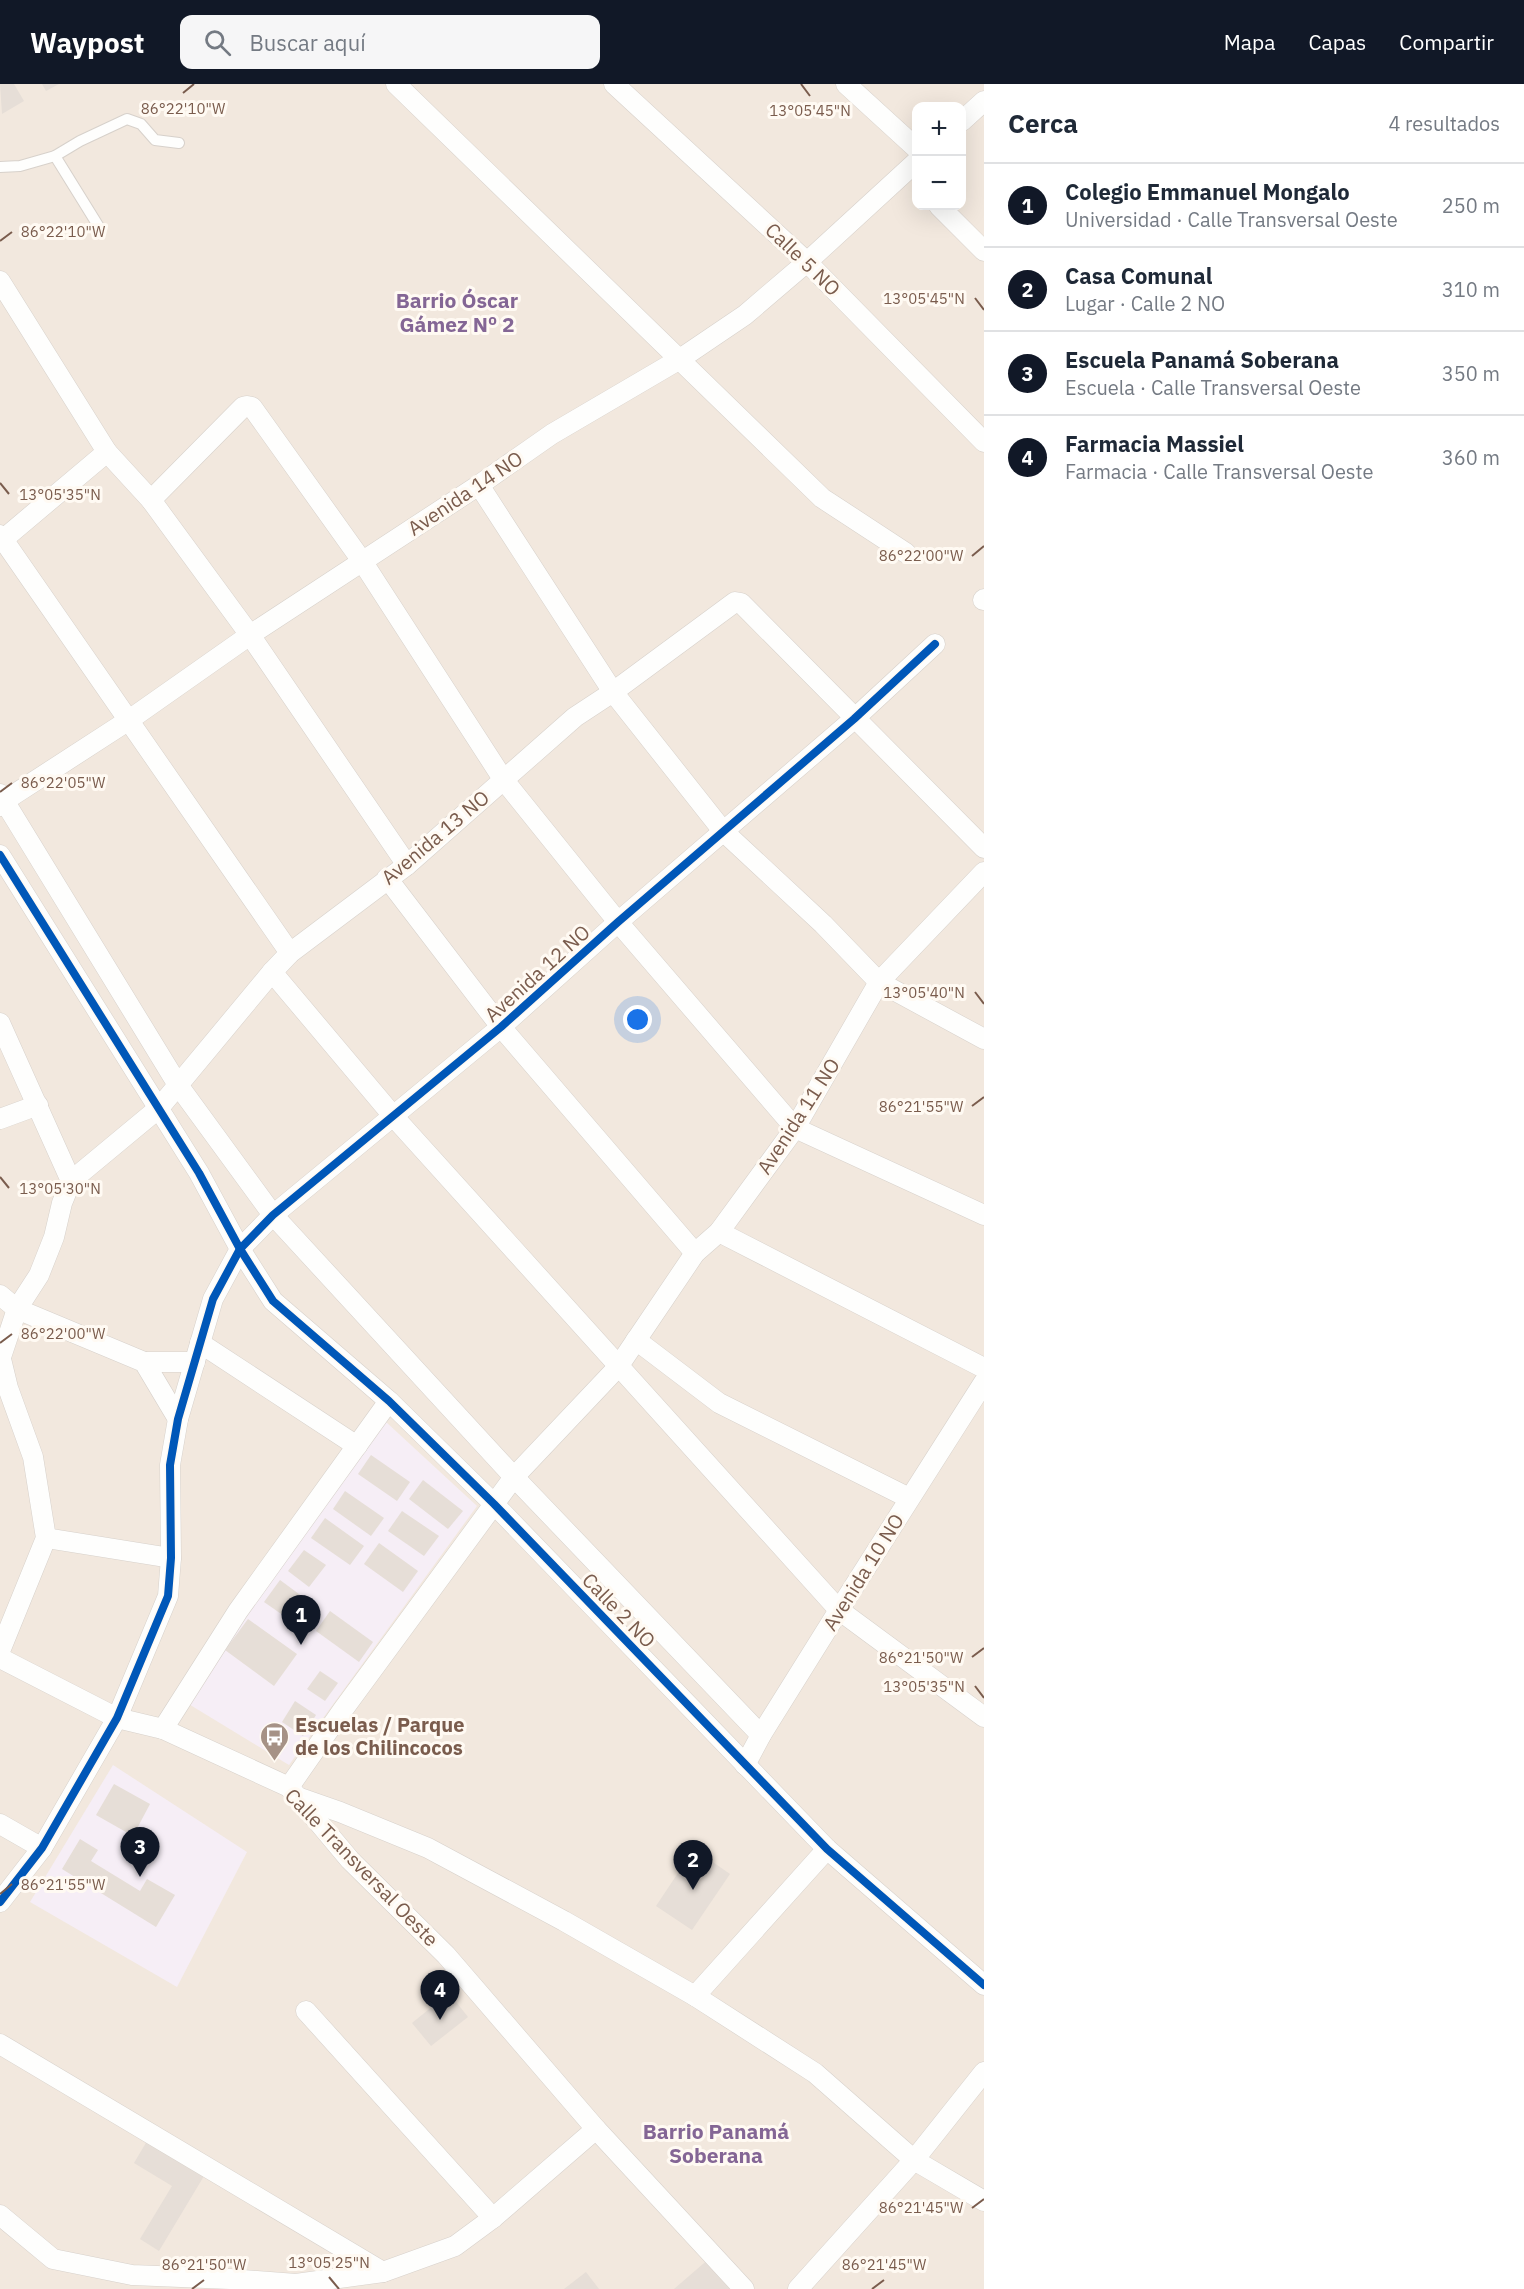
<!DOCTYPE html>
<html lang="es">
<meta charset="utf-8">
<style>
:root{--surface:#fff;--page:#f6f6f7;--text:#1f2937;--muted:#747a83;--line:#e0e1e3;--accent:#111827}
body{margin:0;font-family:"IBM Plex Sans",sans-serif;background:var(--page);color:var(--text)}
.controls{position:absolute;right:18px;top:18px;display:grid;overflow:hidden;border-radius:12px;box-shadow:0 6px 24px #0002}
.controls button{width:54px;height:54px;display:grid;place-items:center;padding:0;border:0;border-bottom:2px solid var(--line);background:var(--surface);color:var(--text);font:30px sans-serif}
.you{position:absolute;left:638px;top:936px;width:21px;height:21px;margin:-15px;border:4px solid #fff;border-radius:50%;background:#1a73e8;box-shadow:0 0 0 9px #1a73e833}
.badge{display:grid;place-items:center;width:39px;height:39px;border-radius:50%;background:var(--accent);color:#fff;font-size:20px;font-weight:700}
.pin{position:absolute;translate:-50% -50px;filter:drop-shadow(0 2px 3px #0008)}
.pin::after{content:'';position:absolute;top:32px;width:21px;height:18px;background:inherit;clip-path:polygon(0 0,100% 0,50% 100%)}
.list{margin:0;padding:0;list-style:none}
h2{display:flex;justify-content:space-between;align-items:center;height:78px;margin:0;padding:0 24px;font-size:26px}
h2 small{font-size:20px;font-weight:400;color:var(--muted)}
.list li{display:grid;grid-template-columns:39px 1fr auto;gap:18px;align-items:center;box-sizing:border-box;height:84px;padding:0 24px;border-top:2px solid var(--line)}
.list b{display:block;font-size:22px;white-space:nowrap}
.list p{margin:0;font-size:20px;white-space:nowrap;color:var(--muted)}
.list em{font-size:20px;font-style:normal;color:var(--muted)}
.icon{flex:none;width:33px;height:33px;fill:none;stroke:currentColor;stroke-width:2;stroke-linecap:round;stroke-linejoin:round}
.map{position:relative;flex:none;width:984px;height:2205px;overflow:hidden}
header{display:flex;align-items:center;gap:36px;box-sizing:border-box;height:84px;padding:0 30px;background:var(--accent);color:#fff}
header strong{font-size:28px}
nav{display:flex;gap:33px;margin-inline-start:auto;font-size:21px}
.search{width:420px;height:54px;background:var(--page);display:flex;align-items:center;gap:15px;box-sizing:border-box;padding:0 21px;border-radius:12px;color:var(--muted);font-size:22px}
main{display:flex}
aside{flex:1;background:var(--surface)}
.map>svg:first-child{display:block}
.residential{fill:#f2e8de;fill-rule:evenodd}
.education{fill:#f6eef6}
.building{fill:#e6ded7}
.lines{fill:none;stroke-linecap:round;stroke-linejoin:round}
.lane-casing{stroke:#d7d1cb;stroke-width:12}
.street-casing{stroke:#d7d1cb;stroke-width:21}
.lane{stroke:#fefefd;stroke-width:10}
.street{stroke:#fefefd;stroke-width:20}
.cycleway-casing{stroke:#fffaf3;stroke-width:11}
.cycleway{stroke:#0057b8;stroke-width:8}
.ticks{fill:none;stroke:#7a5c4d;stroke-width:2}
.labels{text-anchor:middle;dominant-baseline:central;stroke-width:6;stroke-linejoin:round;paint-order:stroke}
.street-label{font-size:20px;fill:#7a5c4d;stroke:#fffaf3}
.poi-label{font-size:20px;font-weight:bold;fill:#7a5c4d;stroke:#fffaf3;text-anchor:start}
.neighbourhood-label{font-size:21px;font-weight:bold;fill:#846695;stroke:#fffaf3}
.ticks-label{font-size:15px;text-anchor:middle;fill:#7a5c4d;stroke:#fffaf3;stroke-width:6;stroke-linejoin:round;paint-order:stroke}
</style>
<header>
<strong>Waypost</strong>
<div class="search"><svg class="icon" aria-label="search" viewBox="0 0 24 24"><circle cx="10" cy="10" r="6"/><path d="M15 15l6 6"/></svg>Buscar aquí</div>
<nav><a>Mapa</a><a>Capas</a><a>Compartir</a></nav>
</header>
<main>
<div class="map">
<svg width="984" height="2205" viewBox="0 0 984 2205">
<rect width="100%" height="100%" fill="#f9f5f0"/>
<path class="residential" d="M0,0H984V2205H0ZM916,22H962V122H916Z"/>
<g class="education">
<path d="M386,1338L477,1422L289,1681L187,1619L265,1503Z"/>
<path d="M113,1681L247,1768L177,1903L30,1818Z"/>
</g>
<g class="building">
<path d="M0,0H14L24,17L2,30Z"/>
<path d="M42,0H59L46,7Z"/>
<path d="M371,1371L410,1398L397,1417L358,1390Z"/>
<path d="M423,1396L463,1427L448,1445L409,1415Z"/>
<path d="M345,1407L384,1434L371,1452L333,1425Z"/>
<path d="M402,1427L439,1452L424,1472L388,1447Z"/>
<path d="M325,1434L364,1462L350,1481L311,1454Z"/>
<path d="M379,1459L418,1487L403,1508L364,1480Z"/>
<path d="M304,1466L326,1481L309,1503L288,1487Z"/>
<path d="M280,1496L303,1513L287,1534L264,1518Z"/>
<path d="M330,1527L373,1558L359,1578L316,1547Z"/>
<path d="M248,1535L297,1570L274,1602L225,1566Z"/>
<path d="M320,1587L338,1599L325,1617L307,1605Z"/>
<path d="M295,1617L316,1631L303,1652L282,1638Z"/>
<path d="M114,1700L150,1720L133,1752L96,1731Z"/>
<path d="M80,1755L98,1766L91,1777L140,1807L147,1795L175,1811L156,1843L62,1785Z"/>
<path d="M694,1765L730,1790L692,1846L656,1822Z"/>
<path d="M449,1909L468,1933L431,1962L412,1939Z"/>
<path d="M150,2052L207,2087L159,2167L140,2155L172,2102L134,2079Z"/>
<path d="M711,2173L735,2205H674Z"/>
<path d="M586,2188L599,2205H564Z"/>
</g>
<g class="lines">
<defs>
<g id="lane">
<path d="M55,72L99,143"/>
<path d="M0,83L20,82L55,72L80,57L127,35L141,40L155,56L179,59"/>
</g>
<g id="street">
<path d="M396,0L822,414L906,469"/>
<path d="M614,0L807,178L984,358"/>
<path d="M846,0L916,64"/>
<path d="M962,37L984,17"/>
<path d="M939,122L984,167"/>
<path d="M0,197L107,368L151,416L250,551L407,781"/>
<path d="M479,401L613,608L723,747L823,840L879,898L984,955"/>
<path d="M151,416L243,323L247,322L252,323L362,477L503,695L618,838L795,1044L984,1131"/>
<path d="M0,451L290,869"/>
<path d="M0,458L107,368"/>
<path d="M983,516L984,515"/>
<path d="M0,710L178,1001L273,1131L514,1393L761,1651"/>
<path d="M0,722L4,717L129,636L250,551L479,401L552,350L680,275L745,231L807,178L916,78"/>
<path d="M0,771L199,1089L240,1165L273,1217L389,1317L494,1420L827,1765L984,1901"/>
<path d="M387,794L501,943L695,1169"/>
<path d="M272,888L394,1033L839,1526L984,1633"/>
<path d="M0,939L71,1097L62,1119L54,1153L39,1191L17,1225L0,1276"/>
<path d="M0,1035L38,1021"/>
<path d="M71,1097L159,1024L272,888L290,869L407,781L575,633L613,608L735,518L741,519L984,764"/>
<path d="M719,1148L984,1284"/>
<path d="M0,1211L17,1225L144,1278L178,1335"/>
<path d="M636,1256L719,1319L909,1414"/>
<path d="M200,1259L357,1362"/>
<path d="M144,1278H195"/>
<path d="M46,1454L171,1474"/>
<path d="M0,1567L46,1454L33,1373L8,1304L1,1275"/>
<path d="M0,1574L117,1634L163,1645L289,1703L350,1776L446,1871L596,2045L744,2205"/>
<path d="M163,1645L238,1527L389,1317"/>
<path d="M745,1681L761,1651L839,1526L984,1298"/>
<path d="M289,1703L342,1627L514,1393L618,1283L695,1169L719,1148L795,1044L879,898L984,788"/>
<path d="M297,1713L340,1728L428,1764L564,1837L695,1912L815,1989L914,2076L984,2117"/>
<path d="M0,1740L42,1764"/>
<path d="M0,1818L42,1764L117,1634L168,1512L171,1474L170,1381L178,1335L213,1215L240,1165L273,1131L501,943L618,838L854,635L935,560"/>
<path d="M695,1912L827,1765"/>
<path d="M306,1927L493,2134"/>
<path d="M0,1960L383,2188"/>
<path d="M0,2131L53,2175L132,2191L230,2195L296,2200L383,2188L455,2162L493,2134L596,2045"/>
<path d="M798,2205L914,2076L984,1988"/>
</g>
</defs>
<use href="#lane" class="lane-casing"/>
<use href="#street" class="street-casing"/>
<use href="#lane" class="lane"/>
<use href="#street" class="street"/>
<defs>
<g id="cycleway">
<path d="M0,771L199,1089L240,1165L273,1217L389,1317L494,1420L827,1765L984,1901"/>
<path d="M0,1818L42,1764L117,1634L168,1512L171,1474L170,1381L178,1335L213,1215L240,1165L273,1131L501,943L618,838L854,635L935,560"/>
</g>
</defs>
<use href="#cycleway" class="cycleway-casing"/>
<use href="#cycleway" class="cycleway"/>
</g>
<path class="ticks" d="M801,0L810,12M183,9L194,0M0,157L12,148M975,214L984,226M0,399L9,410M972,472L984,462M0,708L12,699M975,908L984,920M972,1022L984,1013M0,1093L9,1104M0,1259L12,1250M972,1573L984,1564M975,1602L984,1614M0,1810L12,1800M972,2124L984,2115M329,2193L339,2205M192,2205L204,2196M872,2205L884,2196"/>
<defs>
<symbol id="bus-pin" viewBox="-11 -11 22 30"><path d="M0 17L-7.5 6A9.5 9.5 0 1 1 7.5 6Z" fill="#a69286" stroke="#fffaf3"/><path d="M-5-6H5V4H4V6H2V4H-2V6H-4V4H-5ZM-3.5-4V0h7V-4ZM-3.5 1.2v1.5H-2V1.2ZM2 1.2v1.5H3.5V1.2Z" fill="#fff"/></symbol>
</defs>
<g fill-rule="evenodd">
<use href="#bus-pin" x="258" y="1636" width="33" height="45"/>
</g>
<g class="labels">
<g class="street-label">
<text transform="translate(803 175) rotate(44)">Calle 5 NO</text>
<text transform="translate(465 409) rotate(-34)">Avenida 14 NO</text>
<text transform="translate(435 753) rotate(-40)">Avenida 13 NO</text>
<text transform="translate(537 889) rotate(-42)">Avenida 12 NO</text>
<text transform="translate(798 1032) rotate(-57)">Avenida 11 NO</text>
<text transform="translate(863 1488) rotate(-58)">Avenida 10 NO</text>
<text transform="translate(619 1526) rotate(46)">Calle 2 NO</text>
<text transform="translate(362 1783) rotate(46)">Calle Transversal Oeste</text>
</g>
<g class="poi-label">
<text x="295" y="1640">Escuelas / Parque<tspan x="295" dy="23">de los Chilincocos</tspan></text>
</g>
<g class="neighbourhood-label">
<text x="457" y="216">Barrio Óscar<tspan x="457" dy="24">Gámez Nº 2</tspan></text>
<text x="716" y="2047">Barrio Panamá<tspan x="716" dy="24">Soberana</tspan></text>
</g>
</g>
<g class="ticks-label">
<text x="183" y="30">86°22'10"W</text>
<text x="810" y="32">13°05'45"N</text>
<text x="63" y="153">86°22'10"W</text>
<text x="924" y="220">13°05'45"N</text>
<text x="60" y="416">13°05'35"N</text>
<text x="921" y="477">86°22'00"W</text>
<text x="63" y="704">86°22'05"W</text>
<text x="924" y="914">13°05'40"N</text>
<text x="921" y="1028">86°21'55"W</text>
<text x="60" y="1110">13°05'30"N</text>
<text x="63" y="1255">86°22'00"W</text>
<text x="921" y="1579">86°21'50"W</text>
<text x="924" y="1608">13°05'35"N</text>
<text x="63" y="1806">86°21'55"W</text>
<text x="921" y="2129">86°21'45"W</text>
<text x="329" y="2184">13°05'25"N</text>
<text x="204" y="2186">86°21'50"W</text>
<text x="884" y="2186">86°21'45"W</text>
</g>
</svg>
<div class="controls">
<button>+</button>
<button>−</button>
</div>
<div class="you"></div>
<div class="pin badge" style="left:301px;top:1561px">1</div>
<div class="pin badge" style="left:693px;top:1806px">2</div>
<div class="pin badge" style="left:140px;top:1793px">3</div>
<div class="pin badge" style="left:440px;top:1936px">4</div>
</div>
<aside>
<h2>Cerca<small>4 resultados</small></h2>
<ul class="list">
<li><span class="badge">1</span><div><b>Colegio Emmanuel Mongalo</b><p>Universidad · Calle Transversal Oeste</p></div><em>250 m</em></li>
<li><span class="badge">2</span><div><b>Casa Comunal</b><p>Lugar · Calle 2 NO</p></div><em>310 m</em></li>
<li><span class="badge">3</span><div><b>Escuela Panamá Soberana</b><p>Escuela · Calle Transversal Oeste</p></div><em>350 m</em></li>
<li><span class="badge">4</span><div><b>Farmacia Massiel</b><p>Farmacia · Calle Transversal Oeste</p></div><em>360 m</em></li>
</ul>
</aside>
</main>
